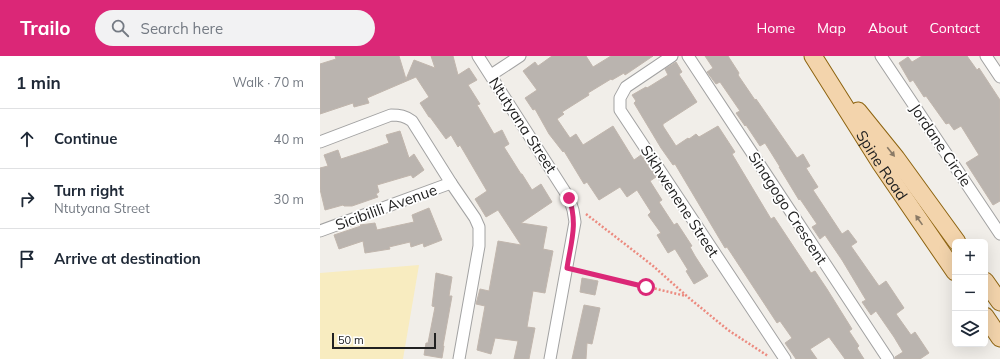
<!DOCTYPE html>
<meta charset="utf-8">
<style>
:root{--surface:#fff;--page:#f2f2f3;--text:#1f2937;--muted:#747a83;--line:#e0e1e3;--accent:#db2777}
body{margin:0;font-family:Mulish,sans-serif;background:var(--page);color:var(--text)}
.controls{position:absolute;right:12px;bottom:12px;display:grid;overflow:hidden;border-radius:6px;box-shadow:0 4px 16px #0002}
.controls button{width:36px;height:36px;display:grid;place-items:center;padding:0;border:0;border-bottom:1px solid var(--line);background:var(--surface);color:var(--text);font:20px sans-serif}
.scale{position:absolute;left:12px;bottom:10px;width:104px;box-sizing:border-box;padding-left:4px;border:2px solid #212121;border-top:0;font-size:11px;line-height:14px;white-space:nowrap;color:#212121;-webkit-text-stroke:3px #fff;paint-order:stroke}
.stop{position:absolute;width:12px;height:12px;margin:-9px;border:3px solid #db2777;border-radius:50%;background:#fff}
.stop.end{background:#db2777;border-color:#fff;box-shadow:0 1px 4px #0008}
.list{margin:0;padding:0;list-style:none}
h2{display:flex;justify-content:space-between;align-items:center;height:52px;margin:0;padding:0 16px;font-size:17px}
h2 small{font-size:13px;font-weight:400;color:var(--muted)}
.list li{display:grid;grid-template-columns:26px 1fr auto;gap:12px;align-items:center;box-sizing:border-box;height:60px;padding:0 16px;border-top:1px solid var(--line)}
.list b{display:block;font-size:15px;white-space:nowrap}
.list p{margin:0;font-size:13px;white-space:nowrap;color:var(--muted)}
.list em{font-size:13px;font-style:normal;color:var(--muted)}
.icon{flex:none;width:22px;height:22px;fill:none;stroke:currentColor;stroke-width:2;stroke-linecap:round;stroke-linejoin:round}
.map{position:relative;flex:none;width:680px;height:303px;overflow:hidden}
header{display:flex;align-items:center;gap:24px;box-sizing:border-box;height:56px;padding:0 20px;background:var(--accent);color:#fff}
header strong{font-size:19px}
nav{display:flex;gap:22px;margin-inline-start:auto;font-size:14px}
.search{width:280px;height:36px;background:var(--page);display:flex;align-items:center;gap:10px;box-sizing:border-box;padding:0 14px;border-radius:22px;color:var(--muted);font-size:15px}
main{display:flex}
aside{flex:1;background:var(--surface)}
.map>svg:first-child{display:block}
.sand{fill:#f8ecc0}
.building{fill:#bab4af;stroke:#c1b6ad}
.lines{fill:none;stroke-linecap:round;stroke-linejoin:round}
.minor-casing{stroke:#a2a2a2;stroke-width:13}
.primary-casing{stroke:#8e6410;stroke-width:19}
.path{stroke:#ec8a7f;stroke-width:2.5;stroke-dasharray:2 2;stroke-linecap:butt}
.minor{stroke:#fff;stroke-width:11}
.primary{stroke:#f3d4ac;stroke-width:17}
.oneway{fill:#8a7a66}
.route{stroke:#db2777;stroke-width:5}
.labels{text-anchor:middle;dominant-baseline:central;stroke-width:3.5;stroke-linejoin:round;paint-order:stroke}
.street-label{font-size:15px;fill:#212121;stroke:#fff}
</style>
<header>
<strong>Trailo</strong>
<div class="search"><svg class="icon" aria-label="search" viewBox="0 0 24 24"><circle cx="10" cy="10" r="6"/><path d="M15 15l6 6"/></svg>Search here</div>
<nav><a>Home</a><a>Map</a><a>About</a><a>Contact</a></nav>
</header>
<main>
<aside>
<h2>1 min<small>Walk · 70 m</small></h2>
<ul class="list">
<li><svg class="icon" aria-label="ahead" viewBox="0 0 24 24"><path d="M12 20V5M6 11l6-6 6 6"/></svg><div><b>Continue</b></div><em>40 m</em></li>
<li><svg class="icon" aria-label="right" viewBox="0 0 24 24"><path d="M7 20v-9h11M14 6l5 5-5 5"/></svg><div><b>Turn right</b><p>Ntutyana Street</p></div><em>30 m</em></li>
<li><svg class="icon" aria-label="arrive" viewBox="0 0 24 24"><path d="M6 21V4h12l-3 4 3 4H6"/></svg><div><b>Arrive at destination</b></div></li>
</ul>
</aside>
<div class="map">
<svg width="680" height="303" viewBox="0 0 680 303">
<rect width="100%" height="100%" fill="#f1eee9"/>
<path class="sand" d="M99,209L83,303H0V217Z"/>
<g class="building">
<path d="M15,0H79L86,23L94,4L115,12L111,0H133L138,19L149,12L157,24L148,29L160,48L157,49L174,78L182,74L189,88L184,91L201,118H202L212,134L221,128L232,146L201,167L227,171L223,193L233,195L225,237L213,235L207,271L215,272L209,303H194L198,285L175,282L171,298L157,294L165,250L156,248L160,233L169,235L178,185L201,189L178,154L166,161L155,143L167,135L140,89L138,91L131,79L126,83L110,61H109L100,47L109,41L96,21L47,42L49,47L34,51L33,47L0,58V8L16,3Z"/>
<path d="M232,0H266L273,11L291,0H333L305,19L304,17L292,24L291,23L268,37L269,39L242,56L244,58L237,63L250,82L256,78L263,89L293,70L314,104L321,99L336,121L330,125L342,144L339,146L354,169L357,167L372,190L370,191L375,200L388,220L374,228L366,215L368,214L355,193L348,197L337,179L341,177L328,159L331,156L317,134L307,141L300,131L279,144L267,126L264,128L244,95L243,96L229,78L215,53L213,54L205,42L217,34L203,15L215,6L218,10Z"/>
<path d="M385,0H408L419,17L418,19L435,44L436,43L477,102L483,98L490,110L486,112L498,131L493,134L522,178L528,174L537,186L531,190L559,230L566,225L584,252L576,258L591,279L595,276L609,297L600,303H575V301L583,296L574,281L556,255L551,259L542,246L546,244L522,204L505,179L500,183L492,171L497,168L480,143L479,144L459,111H460L445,87L440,90L426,69L425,70L416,57L420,55L400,26L396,28L387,16L393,12Z"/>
<path d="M602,0H647L657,14L659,12L680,44V145L673,149L646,107L659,99L641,70L634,74L629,67L626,68L606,40L604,41L593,24L590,26L579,7L588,1L592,6Z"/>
<path d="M356,6L362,16L359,18L377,46L343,68V70L356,90L368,82L369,83L376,78L379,81L398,70L415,96L412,98L451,163L454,161L491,217L495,215L507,233L532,273L529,275L539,290L537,292L544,303H525L509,281L490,293L497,303H476L465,287L472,282L460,265L457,267L407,191L405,192L355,108L353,109L341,92L314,47L316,45L312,39L326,31L327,32L348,19L345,13Z"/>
<path d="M80,75L89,102L94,98L104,114L93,122L91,119L57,129L59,136L56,138L58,141L32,150H24L23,149L5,154L0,133V112L8,110L4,99L18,94L21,103L49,94L69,87L66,79Z"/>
<path d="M109,152L122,184L104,191L103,187L91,191L90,186L69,191L70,193L45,197L43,185L19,193L14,179L41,170L40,169L55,167L57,174L94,166L92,159Z"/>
<path d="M116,217L132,221L129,240H132L123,290H124L122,302L104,299L106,287H108L115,251L112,250Z"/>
<path d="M262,222L278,225L275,239L260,236Z"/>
<path d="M264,249L280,252L272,288L267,287L266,303H252Z"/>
</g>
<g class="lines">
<defs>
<g id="minor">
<path d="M158,0L249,142L253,154L255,166L230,303"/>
<path d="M352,0L306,31L300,42V54L465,303"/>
<path d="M368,0L568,303"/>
<path d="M561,0L680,178"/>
<path d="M666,0L680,21"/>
<path d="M171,19L200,0"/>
<path d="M0,86L71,59C80,59 85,60 92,65L131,127L155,162L159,171V190L139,303"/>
<path d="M0,175L131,127"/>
</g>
<g id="primary">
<path id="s1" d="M493,0L561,108L635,216"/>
<path d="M538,55L576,102L637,186"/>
<path d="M665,225L680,246"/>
<path d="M665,260L680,282"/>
</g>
</defs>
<use href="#minor" class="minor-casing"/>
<use href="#primary" class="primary-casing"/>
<g class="path">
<path d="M266,158L332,209L369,242L408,274L448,300"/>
<path d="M257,214L366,240"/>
</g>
<use href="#minor" class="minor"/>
<use href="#primary" class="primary"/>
</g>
<defs><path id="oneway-solid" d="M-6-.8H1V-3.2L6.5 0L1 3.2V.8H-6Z"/></defs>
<g class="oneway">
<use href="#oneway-solid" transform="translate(571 96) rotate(51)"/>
<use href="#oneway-solid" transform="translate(599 164) rotate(-125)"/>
</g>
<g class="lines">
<path class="route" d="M249,142C258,168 251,186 247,212L326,231"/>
</g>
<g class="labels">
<g class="street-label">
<text transform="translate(203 69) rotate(57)">Ntutyana Street</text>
<text transform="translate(621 89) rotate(56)">Jordane Circle</text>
<text stroke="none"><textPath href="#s1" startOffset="129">Spine Road</textPath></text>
<text transform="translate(360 145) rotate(57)">Sikhwenene Street</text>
<text transform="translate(66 151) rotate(-20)">Sicibilili Avenue</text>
<text transform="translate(468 152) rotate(57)">Sinagogo Crescent</text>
</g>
</g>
</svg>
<div class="controls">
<button>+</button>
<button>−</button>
<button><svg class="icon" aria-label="layers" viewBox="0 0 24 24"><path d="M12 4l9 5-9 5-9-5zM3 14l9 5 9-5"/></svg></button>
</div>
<div class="scale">50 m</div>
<div class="stop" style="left:326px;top:231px"></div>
<div class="stop end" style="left:249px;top:142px"></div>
</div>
</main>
